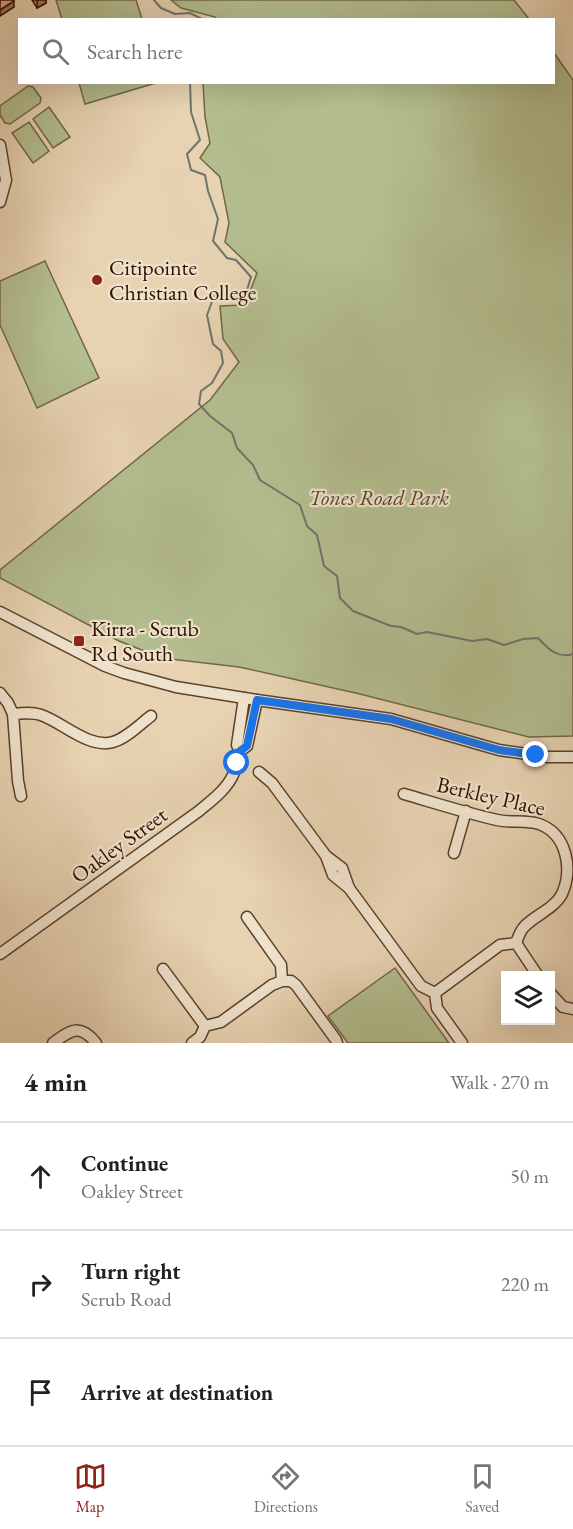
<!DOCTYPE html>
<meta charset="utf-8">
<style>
:root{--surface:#fff;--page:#f2f2f2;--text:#202124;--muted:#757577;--line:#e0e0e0;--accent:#8f2418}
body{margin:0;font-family:"EB Garamond",serif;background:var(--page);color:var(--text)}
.controls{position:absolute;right:18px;bottom:18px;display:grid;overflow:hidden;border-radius:0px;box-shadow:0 6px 24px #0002}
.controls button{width:54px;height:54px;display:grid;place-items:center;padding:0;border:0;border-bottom:2px solid var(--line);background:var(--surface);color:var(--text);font:30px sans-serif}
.stop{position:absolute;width:18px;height:18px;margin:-14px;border:4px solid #1a73e8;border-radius:50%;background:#fff}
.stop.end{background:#1a73e8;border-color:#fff;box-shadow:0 2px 6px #0008}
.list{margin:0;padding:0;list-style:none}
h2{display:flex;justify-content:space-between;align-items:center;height:78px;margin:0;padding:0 24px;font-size:26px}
h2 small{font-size:20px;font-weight:400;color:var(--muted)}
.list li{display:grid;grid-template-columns:39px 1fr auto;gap:18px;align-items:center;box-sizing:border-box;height:108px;padding:0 24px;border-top:2px solid var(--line)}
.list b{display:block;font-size:22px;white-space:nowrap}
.list p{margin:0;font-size:20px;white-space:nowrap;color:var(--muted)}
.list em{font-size:20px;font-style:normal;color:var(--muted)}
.icon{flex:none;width:33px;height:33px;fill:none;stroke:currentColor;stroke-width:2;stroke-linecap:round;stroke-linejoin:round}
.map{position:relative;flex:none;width:573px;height:1043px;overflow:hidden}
.search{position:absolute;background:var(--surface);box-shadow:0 6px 24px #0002;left:18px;right:18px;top:18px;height:66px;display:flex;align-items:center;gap:15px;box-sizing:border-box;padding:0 21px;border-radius:0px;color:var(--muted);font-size:22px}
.sheet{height:402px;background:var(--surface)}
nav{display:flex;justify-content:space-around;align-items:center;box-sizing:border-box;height:84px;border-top:2px solid var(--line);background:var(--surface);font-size:16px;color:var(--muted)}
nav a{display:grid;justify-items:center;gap:3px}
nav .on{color:var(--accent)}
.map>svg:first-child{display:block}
.green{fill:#b3bd8e;stroke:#716748;stroke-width:1.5}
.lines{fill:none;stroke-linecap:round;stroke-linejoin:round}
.stream{stroke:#6e746c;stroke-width:2}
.minor-casing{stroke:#5d412d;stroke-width:13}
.minor{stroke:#efe2cc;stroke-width:10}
.wall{fill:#c5886e;stroke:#2f1101;stroke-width:1.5}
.shaded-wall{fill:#a06f5a;stroke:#2f1101;stroke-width:1.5}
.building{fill:#e59e80;stroke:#2f1101;stroke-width:1.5}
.route{stroke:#1a73e8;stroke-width:8}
.poi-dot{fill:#8f2418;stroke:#efe2cc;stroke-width:2}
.labels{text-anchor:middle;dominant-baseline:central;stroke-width:4.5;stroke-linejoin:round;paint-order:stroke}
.poi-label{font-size:22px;fill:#2f1101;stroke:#efe2cc;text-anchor:start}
.park-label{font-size:22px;font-style:italic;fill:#57452b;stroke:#efe2cc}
.street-label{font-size:22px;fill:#2f1101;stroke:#efe2cc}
</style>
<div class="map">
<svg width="573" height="1043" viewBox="0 0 573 1043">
<rect width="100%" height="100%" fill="#e7d2b1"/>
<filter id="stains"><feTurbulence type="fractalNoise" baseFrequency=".00333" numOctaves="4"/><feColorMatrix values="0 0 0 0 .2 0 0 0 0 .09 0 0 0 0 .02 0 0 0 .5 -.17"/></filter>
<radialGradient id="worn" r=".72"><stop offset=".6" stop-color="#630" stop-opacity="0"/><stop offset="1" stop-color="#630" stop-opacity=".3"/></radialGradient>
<g class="green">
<path d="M56,0H136L142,19H62Z"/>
<path d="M171,0H514L529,19H215V17L181,8Z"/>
<path d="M554,53L573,80V736L529,737L360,694L239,667L162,658L119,641L0,578V570L210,400L239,362L223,339L220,306L245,305L257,273L225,242L229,223L220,177L200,158L210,143L205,117L203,83L554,82Z"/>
<path d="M159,82L85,104L79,83V82Z"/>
<path d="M28,86L33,87L41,98L40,103L10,124L5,123L0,115V106Z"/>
<path d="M49,107L70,137L53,148L33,119Z"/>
<path d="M29,122L49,151L33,163L12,133Z"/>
<path d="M45,261L99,378L37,408L0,325V281Z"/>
<path d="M395,968L449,1043H348L328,1016Z"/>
</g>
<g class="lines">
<g class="stream">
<path d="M154,0L161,8L175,14L190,13L204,20"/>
<path d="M190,82L191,112L200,140L187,154L191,170L205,175L208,191L218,219L213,241L227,258L236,260L251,277L247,290L231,297L215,294L207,315L213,344L221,351L223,363L212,383L201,391L199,404L210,416L232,433L237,448L253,465L260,480L300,505L307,526L317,535L324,566L337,576L340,598L353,611L391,626L401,627L417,634L427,632L472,641L487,639L504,645L523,639L538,638C548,649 558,659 573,654"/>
</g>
<defs>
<g id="minor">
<path d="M0,145L6,180L0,202"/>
<path d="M0,612L105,666L124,673L176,687L257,700L391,719L499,750L548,757H573"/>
<path d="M0,693L8,703L13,714L18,781L21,796"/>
<path d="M13,714C23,713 32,712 41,715C62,722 89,749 113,742C127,738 139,725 151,716"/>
<path d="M240,751L247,746L257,700"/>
<path d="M259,772L272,783L326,856L333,875L349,888L421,986L435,993L437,1008L462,1043"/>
<path d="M404,794C435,803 466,813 497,820C511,823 526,820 539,824C567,834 573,869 562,894C554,909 535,915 524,927C520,931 518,938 516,943L500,945L435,993"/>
<path d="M454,853L466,811"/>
<path d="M326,856L342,868L349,888"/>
<path d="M247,917L281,965L282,981"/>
<path d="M516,943L538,976"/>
<path d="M0,954L199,811C212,800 226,790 233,775C236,768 238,759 240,751L237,745L244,698"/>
<path d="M163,969L205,1026"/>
<path d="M550,993L563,1007L573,1009"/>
<path d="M53,1043C71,1030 80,1023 96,1043"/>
<path d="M192,1043L200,1037L205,1026L221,1022L272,985L282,981H291L296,985L336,1040L337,1043"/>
</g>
</defs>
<use href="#minor" class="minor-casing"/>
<use href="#minor" class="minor"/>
</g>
<path class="wall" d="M32,0H46V3L37,8Z"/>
<g class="shaded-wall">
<path d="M39,0H46V3L37,8V1Z"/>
<path d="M14,1V7L0,16V10Z"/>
</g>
<path class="building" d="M0,0H14V1L0,10Z"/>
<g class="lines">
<path class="route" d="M237,763L240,751L247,746L257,700L391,719L499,750L536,755"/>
</g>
<g class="poi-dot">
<circle cx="97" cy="280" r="6"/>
<rect x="73" y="635" width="12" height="12" rx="3"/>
</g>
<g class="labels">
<g class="poi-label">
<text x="109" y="267">Citipointe<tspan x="109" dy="25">Christian College</tspan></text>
<text x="91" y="628">Kirra - Scrub<tspan x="91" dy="25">Rd South</tspan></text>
</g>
<g class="park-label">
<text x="379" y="497">Tones Road Park</text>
</g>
<g class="street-label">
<text transform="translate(491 796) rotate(13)">Berkley Place</text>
<text transform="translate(119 845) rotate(-36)">Oakley Street</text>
</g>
</g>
<rect width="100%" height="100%" filter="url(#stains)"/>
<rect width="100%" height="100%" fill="url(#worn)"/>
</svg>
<div class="controls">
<button><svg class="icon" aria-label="layers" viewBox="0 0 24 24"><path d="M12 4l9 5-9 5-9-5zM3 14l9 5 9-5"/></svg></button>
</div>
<div class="stop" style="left:237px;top:763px"></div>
<div class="stop end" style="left:536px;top:755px"></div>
<div class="search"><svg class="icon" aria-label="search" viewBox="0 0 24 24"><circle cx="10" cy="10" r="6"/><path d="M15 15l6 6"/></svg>Search here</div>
</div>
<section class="sheet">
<h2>4 min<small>Walk · 270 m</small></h2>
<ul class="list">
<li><svg class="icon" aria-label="ahead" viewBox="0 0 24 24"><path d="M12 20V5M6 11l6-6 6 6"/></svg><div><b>Continue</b><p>Oakley Street</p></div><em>50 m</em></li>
<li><svg class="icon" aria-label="right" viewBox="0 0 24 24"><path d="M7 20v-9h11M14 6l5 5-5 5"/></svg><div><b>Turn right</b><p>Scrub Road</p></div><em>220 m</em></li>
<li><svg class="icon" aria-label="arrive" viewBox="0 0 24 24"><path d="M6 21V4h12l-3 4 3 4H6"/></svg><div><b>Arrive at destination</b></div></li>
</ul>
</section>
<nav>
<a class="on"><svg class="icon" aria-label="map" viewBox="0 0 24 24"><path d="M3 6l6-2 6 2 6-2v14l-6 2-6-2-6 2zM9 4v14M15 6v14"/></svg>Map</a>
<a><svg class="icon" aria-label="directions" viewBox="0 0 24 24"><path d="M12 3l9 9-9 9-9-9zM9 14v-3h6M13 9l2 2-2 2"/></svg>Directions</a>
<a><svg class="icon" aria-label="saved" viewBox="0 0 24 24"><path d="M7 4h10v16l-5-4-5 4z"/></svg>Saved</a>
</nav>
